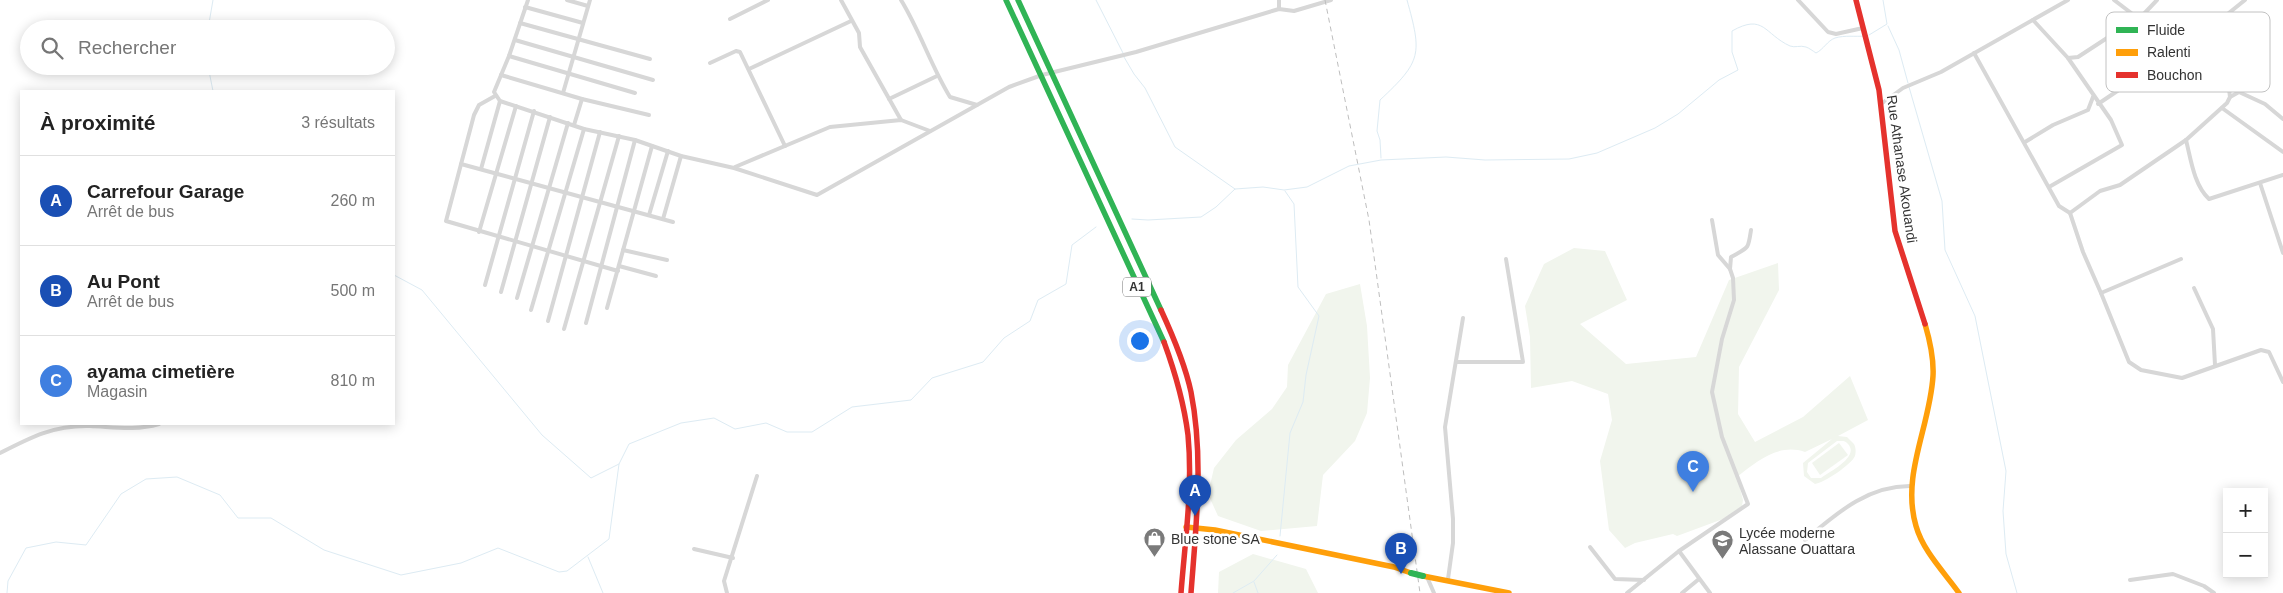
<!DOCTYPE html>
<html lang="fr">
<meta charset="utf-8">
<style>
:root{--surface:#fff;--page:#f2f2f2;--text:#222;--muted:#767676;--line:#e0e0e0;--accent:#111827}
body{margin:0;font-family:Arial,sans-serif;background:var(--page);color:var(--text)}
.controls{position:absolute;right:15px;bottom:15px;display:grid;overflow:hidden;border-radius:0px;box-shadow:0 2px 12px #0003}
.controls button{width:45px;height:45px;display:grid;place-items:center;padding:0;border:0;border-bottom:1px solid var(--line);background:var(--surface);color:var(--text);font:25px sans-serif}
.you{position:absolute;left:1139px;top:340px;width:18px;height:18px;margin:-12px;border:4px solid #fff;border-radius:50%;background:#1a73e8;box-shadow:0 0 0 8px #1a73e833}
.badge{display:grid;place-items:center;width:32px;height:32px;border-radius:50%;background:var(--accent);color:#fff;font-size:16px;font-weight:700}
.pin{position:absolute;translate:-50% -41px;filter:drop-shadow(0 1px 2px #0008)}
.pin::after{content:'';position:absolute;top:26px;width:18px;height:15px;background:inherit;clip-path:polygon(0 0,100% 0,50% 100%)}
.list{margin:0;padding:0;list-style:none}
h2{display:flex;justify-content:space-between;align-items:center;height:65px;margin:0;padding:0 20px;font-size:21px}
h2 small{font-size:16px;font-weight:400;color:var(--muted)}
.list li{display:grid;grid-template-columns:32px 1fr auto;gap:15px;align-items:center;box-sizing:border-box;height:90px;padding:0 20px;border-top:1px solid var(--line)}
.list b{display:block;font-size:19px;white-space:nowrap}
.list p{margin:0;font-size:16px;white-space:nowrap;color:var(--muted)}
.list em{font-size:16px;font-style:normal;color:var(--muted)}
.icon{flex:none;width:28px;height:28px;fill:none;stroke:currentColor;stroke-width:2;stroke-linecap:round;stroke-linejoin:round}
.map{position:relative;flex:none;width:2283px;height:593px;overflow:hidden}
.search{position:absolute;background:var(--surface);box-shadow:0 2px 12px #0003;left:20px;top:20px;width:375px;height:55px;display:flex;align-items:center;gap:12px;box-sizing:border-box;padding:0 18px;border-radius:28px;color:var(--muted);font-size:19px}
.panel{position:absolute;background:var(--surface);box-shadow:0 2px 12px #0003;left:20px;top:90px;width:375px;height:335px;border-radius:0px}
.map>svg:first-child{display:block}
.green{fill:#f1f5ed;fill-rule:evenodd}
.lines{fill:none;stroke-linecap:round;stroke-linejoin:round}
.stream{stroke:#ddebf3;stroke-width:1}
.street{stroke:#d7d7d7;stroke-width:4}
.fast{stroke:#30b455;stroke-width:5.5}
.slow{stroke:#ff9f0a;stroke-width:5.5}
.jam{stroke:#e5322d;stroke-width:5.5}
.rail{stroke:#bebebe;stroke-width:1;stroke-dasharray:5 4;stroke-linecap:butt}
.fast-bridge{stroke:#30b455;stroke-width:6}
.labels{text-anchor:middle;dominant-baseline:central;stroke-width:5;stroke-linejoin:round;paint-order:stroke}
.shield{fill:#fff;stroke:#707070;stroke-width:1}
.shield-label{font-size:12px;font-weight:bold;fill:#333}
.street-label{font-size:14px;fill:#333;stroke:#fff}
.poi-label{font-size:14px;fill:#333;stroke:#fff;text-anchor:start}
.key{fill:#fff;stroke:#c2c2c2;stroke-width:1}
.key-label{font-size:14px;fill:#333}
</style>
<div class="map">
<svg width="2283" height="593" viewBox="0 0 2283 593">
<rect width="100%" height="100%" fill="#fff"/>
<g class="green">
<path d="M1574,248L1605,251L1627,300L1580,324L1626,364L1696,357L1729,280L1778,263L1779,290L1739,367L1738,414L1755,442L1803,417L1850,376L1868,420L1838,436L1847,437L1854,444C1856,448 1856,452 1855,456C1852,464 1824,483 1815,484L1804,476L1803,463L1832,439L1805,452C1779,443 1757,461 1737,477L1743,500L1742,506L1723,519L1677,536L1673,534L1635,543L1625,548L1609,530L1600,461L1612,420L1608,394L1572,381L1531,388L1530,337L1525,306L1544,264ZM1837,441C1842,441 1845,440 1848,444C1860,457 1829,472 1821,478H1811L1807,472L1808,463Z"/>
<path d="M1360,284L1367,326L1370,378L1367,413L1355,441L1323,475L1317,526L1261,531L1218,516L1208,494L1214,468L1236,440L1272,409L1287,387L1288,365L1326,294Z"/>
<path d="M1839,443L1848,455L1820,475L1812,463Z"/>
<path d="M1253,554L1306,569L1318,593H1218L1219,572Z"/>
</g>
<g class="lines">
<g class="stream">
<path d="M1096,0L1123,53"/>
<path d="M1888,26L1899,50L1908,83"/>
<path d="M208,29L213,0"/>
<path d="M1869,35L1887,24L1883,0"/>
<path d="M1124,57L1134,74L1145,88L1175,147L1235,189"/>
<path d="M208,66L213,91"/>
<path d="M1909,87L1942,201L1945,250L1975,316L2006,471L2003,511L2006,554L2017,593"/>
<path d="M1381,158L1380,140L1377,131L1380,100C1422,61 1422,54 1407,0"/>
<path d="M1132,219L1148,220L1201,217L1216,207L1235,189L1263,187L1284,190L1307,187L1349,166L1381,160L1446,157L1485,160L1569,159L1597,153L1655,128L1678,114L1719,80L1738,70L1732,52V31C1764,13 1764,34 1790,46C1795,48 1800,45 1806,47C1809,48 1813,51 1816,53C1824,49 1827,41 1835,38C1845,35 1855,37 1865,36"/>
<path d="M394,275L422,290L542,435L591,478L619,464"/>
<path d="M1280,536L1290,433L1303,402L1306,375L1319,316L1298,287L1294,204L1285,191"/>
<path d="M588,557L603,593"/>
<path d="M1254,582L1258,593"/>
<path d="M7,593L8,581L26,548L56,542L86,545L121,494L146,479L177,477L220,495L238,518H271L324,550L401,575L461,563L498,548L559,572L567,571L609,539L619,464L629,444L681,423L714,418L735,429L766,423L787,432H812L852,407L911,400L932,378L983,362L1004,338L1030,321L1038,300L1066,284L1072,245L1096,227"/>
<path d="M1233,593L1254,581L1277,555"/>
</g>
<g class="street">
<path d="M528,0L509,56L494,92L500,101L584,129L635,140L681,156L734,168L817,195L1009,87L1042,75L1136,52L1279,9L1294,11L1331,0"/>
<path d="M567,0L588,6"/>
<path d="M841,0L859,33L860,47L901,120"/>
<path d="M901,0C920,31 931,66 950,97L977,105"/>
<path d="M1798,0L1828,32L1836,34L1863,28"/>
<path d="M2114,0L2139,19L2157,0"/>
<path d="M525,7L583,23"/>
<path d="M1279,9V0"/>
<path d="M730,19L768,0"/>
<path d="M2033,20L2068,58L2078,57L2130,23L2135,16"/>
<path d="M520,23L650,59"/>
<path d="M515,40L653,80"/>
<path d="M1974,53L2059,206L2070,213L2083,252L2101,293L2181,259"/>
<path d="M509,56L635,93"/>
<path d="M710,63L736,51L740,52L785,146"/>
<path d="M749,69L851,21"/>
<path d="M501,75L582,99L574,125"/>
<path d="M563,93L590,0"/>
<path d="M495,96L479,105L474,115L446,221L618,271"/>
<path d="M2230,97L2239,92L2265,104L2283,119"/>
<path d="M582,99L649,115"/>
<path d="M889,99L937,76"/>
<path d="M1881,104L1903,88L1941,72L2068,0"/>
<path d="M2098,104L2181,48L2139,19"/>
<path d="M2222,108L2283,152"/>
<path d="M2186,140C2191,160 2194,185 2209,199L2283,175"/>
<path d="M2025,142L2053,125L2088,110L2093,97"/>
<path d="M461,164L673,222"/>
<path d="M735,167L830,127L901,120L930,131"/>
<path d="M481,169L500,101"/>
<path d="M2260,183L2283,253"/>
<path d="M2049,187L2122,145L2111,120L2068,58"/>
<path d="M2070,213L2100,191L2120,185L2186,140L2227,103L2230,97L2229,89L2208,73L2181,48L2193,42L2245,0"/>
<path d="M649,215L668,151"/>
<path d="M663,219L681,156"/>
<path d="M479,232L516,106"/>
<path d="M623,250L667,260"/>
<path d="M619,266L656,276"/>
<path d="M1730,269L1731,257C1749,247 1748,250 1751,230"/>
<path d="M485,285L534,111"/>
<path d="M2194,288L2213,329L2215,365"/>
<path d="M501,292L550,117"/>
<path d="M2101,293L2129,362L2141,370L2182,378L2261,350L2269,352L2283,382"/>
<path d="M517,298L568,123"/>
<path d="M607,308L652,146"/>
<path d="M531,310L584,129"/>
<path d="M548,321L600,132"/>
<path d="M586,323L635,140"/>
<path d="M564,329L619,136"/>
<path d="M1456,362H1523L1506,259"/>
<path d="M0,453C31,437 54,425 90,426C114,427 135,431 159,424"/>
<path d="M1805,540C1837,513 1868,485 1912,486"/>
<path d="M1590,547L1615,579L1644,580"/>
<path d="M694,549L733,558"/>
<path d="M1679,551L1710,593"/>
<path d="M1427,577L1434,593"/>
<path d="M1448,579L1453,543V519L1445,427L1463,318"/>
<path d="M2130,580L2173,574L2204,586L2214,593"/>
<path d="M727,593L724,581L757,476"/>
<path d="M1627,593L1679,551L1748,504L1722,437L1712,392L1722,339L1734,300L1733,278L1730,269L1718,255L1712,220"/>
<path d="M1682,593L1699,579"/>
</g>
<g class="fast">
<path d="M1006,0L1164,342"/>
<path d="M1018,0L1161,310"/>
</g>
<g class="slow">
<path d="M1925,324C1930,341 1934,358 1933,376C1930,427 1901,475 1916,526C1923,551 1944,572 1959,593"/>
<path d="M1186,527L1215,530L1394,567L1411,573"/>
<path d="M1423,576L1509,593"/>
</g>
<g class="jam">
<path d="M1856,0L1879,90L1895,231L1925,324"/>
<path d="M1161,310C1173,336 1185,364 1191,392C1204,458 1196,526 1191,593"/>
<path d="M1164,342C1175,372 1184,403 1188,435C1193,488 1185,541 1181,593"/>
</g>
<path class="rail" d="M1325,0L1369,220L1420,593"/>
<path class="fast-bridge" d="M1411,573L1423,576"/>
</g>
<defs>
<symbol id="shop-pin" viewBox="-11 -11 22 30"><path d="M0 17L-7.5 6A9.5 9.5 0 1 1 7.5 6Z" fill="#7a7a7a" stroke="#fff"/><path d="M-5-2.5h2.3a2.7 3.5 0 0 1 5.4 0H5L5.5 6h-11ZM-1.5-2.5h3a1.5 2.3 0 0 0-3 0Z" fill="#fff"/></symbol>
<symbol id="school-pin" viewBox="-11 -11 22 30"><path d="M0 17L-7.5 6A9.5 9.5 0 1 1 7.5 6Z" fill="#7a7a7a" stroke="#fff"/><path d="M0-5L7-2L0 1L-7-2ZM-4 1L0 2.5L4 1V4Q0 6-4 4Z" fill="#fff"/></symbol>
</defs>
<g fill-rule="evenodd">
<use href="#shop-pin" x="1142" y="526" width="25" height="34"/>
<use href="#school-pin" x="1710" y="528" width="25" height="34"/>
</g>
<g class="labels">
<rect class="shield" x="1123" y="277.5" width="28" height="19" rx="4"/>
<g class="shield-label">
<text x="1137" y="287">A1</text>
</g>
<g class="street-label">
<text transform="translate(1902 169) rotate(82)">Rue Athanase Akouandi</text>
</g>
<g class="poi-label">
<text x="1739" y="533">Lycée moderne<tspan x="1739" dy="16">Alassane Ouattara</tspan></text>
<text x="1171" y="539">Blue stone SA</text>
</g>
</g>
<rect x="2106" y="12" width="164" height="80" rx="8" class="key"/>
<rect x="2116" y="27" width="22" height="6" fill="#30b455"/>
<rect x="2116" y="49" width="22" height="7" fill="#ff9f0a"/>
<rect x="2116" y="72" width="22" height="6" fill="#e5322d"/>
<g class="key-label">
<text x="2147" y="35">Fluide</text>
<text x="2147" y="57">Ralenti</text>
<text x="2147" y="80">Bouchon</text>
</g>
</svg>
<div class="controls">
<button>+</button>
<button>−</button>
</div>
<div class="you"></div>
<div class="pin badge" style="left:1195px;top:516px;background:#1a4fb4">A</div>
<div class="pin badge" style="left:1401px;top:574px;background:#1a4fb4">B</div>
<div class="pin badge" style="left:1693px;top:492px;background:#3f7fe0">C</div>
<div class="search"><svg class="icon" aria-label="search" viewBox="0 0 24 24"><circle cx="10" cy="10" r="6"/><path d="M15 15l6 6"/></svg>Rechercher</div>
<section class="panel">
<h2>À proximité<small>3 résultats</small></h2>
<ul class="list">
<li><span class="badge" style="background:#1a4fb4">A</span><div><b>Carrefour Garage</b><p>Arrêt de bus</p></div><em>260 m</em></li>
<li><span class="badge" style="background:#1a4fb4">B</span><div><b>Au Pont</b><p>Arrêt de bus</p></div><em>500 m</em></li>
<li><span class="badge" style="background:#3f7fe0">C</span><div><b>ayama cimetière</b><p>Magasin</p></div><em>810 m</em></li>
</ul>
</section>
</div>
